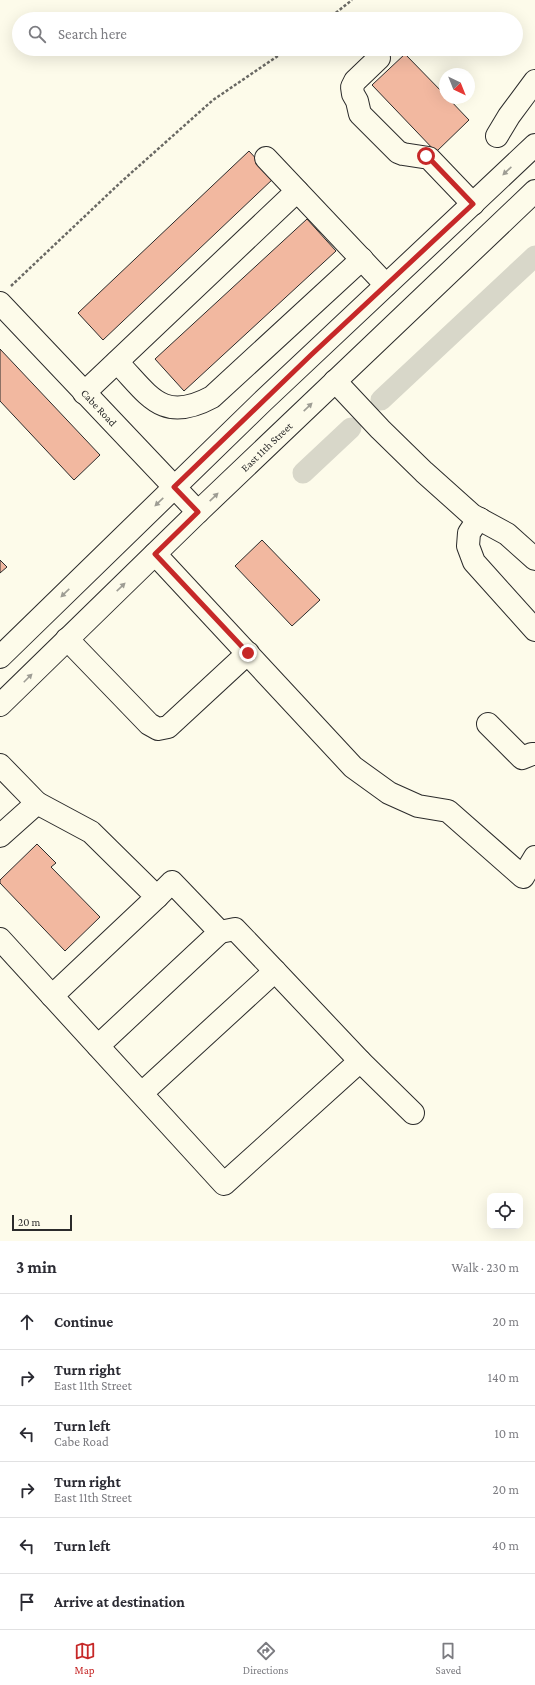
<!DOCTYPE html>
<meta charset="utf-8">
<style>
:root{--surface:#fff;--page:#f2f2f3;--text:#2b2b33;--muted:#7c7c81;--line:#e1e1e2;--accent:#c62828}
body{margin:0;font-family:"Crimson Pro",serif;background:var(--page);color:var(--text)}
.controls{position:absolute;right:12px;bottom:12px;display:grid;overflow:hidden;border-radius:8px;box-shadow:0 4px 16px #0002}
.controls button{width:36px;height:36px;display:grid;place-items:center;padding:0;border:0;border-bottom:1px solid var(--line);background:var(--surface);color:var(--text);font:20px sans-serif}
.compass{position:absolute;left:439px;top:68px;width:36px;height:36px;border-radius:50%;background:var(--surface);box-shadow:0 4px 16px #0002;rotate:137deg}
.scale{position:absolute;left:12px;bottom:10px;width:60px;box-sizing:border-box;padding-left:4px;border:2px solid #2b2b2b;border-top:0;font-size:11px;line-height:14px;white-space:nowrap;color:#2b2b2b;-webkit-text-stroke:3px #fdfbea;paint-order:stroke}
.stop{position:absolute;width:12px;height:12px;margin:-9px;border:3px solid #c62828;border-radius:50%;background:#fff}
.stop.end{background:#c62828;border-color:#fff;box-shadow:0 1px 4px #0008}
.list{margin:0;padding:0;list-style:none}
h2{display:flex;justify-content:space-between;align-items:center;height:52px;margin:0;padding:0 16px;font-size:17px}
h2 small{font-size:13px;font-weight:400;color:var(--muted)}
.list li{display:grid;grid-template-columns:26px 1fr auto;gap:12px;align-items:center;box-sizing:border-box;height:56px;padding:0 16px;border-top:1px solid var(--line)}
.list b{display:block;font-size:15px;white-space:nowrap}
.list p{margin:0;font-size:13px;white-space:nowrap;color:var(--muted)}
.list em{font-size:13px;font-style:normal;color:var(--muted)}
.icon{flex:none;width:22px;height:22px;fill:none;stroke:currentColor;stroke-width:2;stroke-linecap:round;stroke-linejoin:round}
.map{position:relative;flex:none;width:535px;height:1241px;overflow:hidden}
.search{position:absolute;background:var(--surface);box-shadow:0 4px 16px #0002;left:12px;right:12px;top:12px;height:44px;display:flex;align-items:center;gap:10px;box-sizing:border-box;padding:0 14px;border-radius:22px;color:var(--muted);font-size:15px}
.sheet{height:388px;background:var(--surface)}
nav{display:flex;justify-content:space-around;align-items:center;box-sizing:border-box;height:56px;border-top:1px solid var(--line);background:var(--surface);font-size:11px;color:var(--muted)}
nav a{display:grid;justify-items:center;gap:2px}
nav .on{color:var(--accent)}
.map>svg:first-child{display:block}
.lines{fill:none;stroke-linecap:round;stroke-linejoin:round}
.canal{stroke:#d8d7c9;stroke-width:21}
.building{fill:#f2b8a0;stroke:#2b2b2b}
.minor-casing{stroke:#2b2b2b;stroke-width:24}
.major-casing{stroke:#2b2b2b;stroke-width:24}
.path{stroke:#6a6964;stroke-width:2.5;stroke-dasharray:3 2;stroke-linecap:butt}
.minor{stroke:#fdfbea;stroke-width:22}
.major{stroke:#fdfbea;stroke-width:22}
.oneway{fill:#9e9d94}
.route{stroke:#c62828;stroke-width:5}
.labels{text-anchor:middle;dominant-baseline:central;stroke-width:3;stroke-linejoin:round;paint-order:stroke}
.street-label{font-size:11px;fill:#2b2b2b;stroke:#fdfbea}
</style>
<div class="map">
<svg width="535" height="1241" viewBox="0 0 535 1241">
<rect width="100%" height="100%" fill="#fdfbea"/>
<g class="lines">
<g class="canal">
<path d="M381,400L535,256"/>
<path d="M303,473L351,428"/>
</g>
</g>
<g class="building">
<path d="M362,49H376L368,56Z"/>
<path d="M405,54L445,95V98H448L469,120L436,152L372,85Z"/>
<path d="M249,151L274,178L103,340L78,313Z"/>
<path d="M307,219L336,251L184,391L155,359Z"/>
<path d="M0,349L100,455L74,480L0,401Z"/>
<path d="M262,540L320,600L292,626L235,566Z"/>
<path d="M0,560L7,567L0,573Z"/>
<path d="M37,844L56,863L51,867L100,917L65,951L0,883V880Z"/>
</g>
<g class="lines">
<defs>
<g id="minor">
<path d="M379,58L355,81L352,87L353,94L357,101L360,114L398,152L403,154L429,158L473,204"/>
<path d="M497,136L509,116L535,81"/>
<path d="M266,158L386,285"/>
<path id="s1" d="M0,303L198,512"/>
<path d="M117,362C149,395 162,424 212,397L362,259"/>
<path d="M335,381L380,429L424,472L472,515L507,534L535,559"/>
<path d="M84,393L297,191"/>
<path d="M480,519L475,524L469,533L468,546L474,562L535,630"/>
<path d="M155,554L353,767L389,793L418,806L448,811L523,877L535,857"/>
<path d="M67,639L149,724L158,729L168,727L248,653"/>
<path d="M488,724L522,758L532,754H535"/>
<path d="M0,765L37,803L0,836"/>
<path d="M37,803L91,832L157,897L52,996"/>
<path d="M0,939L224,1184L360,1061L413,1113"/>
<path d="M275,971L360,1061"/>
<path d="M98,1046L220,932L172,882L157,897"/>
<path d="M142,1093L275,971L235,929L220,932"/>
</g>
<g id="major">
<path d="M0,657L262,402L535,145"/>
<path id="s2" d="M0,705L198,512L535,191"/>
</g>
</defs>
<use href="#minor" class="minor-casing"/>
<use href="#major" class="major-casing"/>
<g class="path">
<path d="M328,19L352,0"/>
<path d="M11,286L121,182L213,100L288,49"/>
</g>
<use href="#minor" class="minor"/>
<use href="#major" class="major"/>
</g>
<defs><path id="oneway-solid" d="M-6-.8H1V-3.2L6.5 0L1 3.2V.8H-6Z"/></defs>
<g class="oneway">
<use href="#oneway-solid" transform="translate(507 171) rotate(137)"/>
<use href="#oneway-solid" transform="translate(308 407) rotate(-44)"/>
<use href="#oneway-solid" transform="translate(214 497) rotate(-44)"/>
<use href="#oneway-solid" transform="translate(159 502) rotate(136)"/>
<use href="#oneway-solid" transform="translate(121 587) rotate(-44)"/>
<use href="#oneway-solid" transform="translate(65 593) rotate(136)"/>
<use href="#oneway-solid" transform="translate(28 678) rotate(-45)"/>
</g>
<g class="lines">
<path class="route" d="M248,653L155,554L198,512L174,487L311,355L473,204L429,158L426,156"/>
</g>
<g class="labels">
<g class="street-label">
<text stroke="none"><textPath href="#s1" startOffset="144">Cabe Road</textPath></text>
<text stroke="none"><textPath href="#s2" startOffset="371">East 11th Street</textPath></text>
</g>
</g>
</svg>
<div class="controls">
<button><svg class="icon" aria-label="locate" viewBox="0 0 24 24"><circle cx="12" cy="12" r="6"/><path d="M12 2v4M12 18v4M2 12h4M18 12h4"/></svg></button>
</div>
<svg class="compass" viewBox="-18 -18 36 36"><path d="M0-13l5 13h-10z" fill="#e53935"/><path d="M0 13l5-13h-10z" fill="#7c7c81"/></svg>
<div class="scale">20 m</div>
<div class="stop" style="left:426px;top:156px"></div>
<div class="stop end" style="left:248px;top:653px"></div>
<div class="search"><svg class="icon" aria-label="search" viewBox="0 0 24 24"><circle cx="10" cy="10" r="6"/><path d="M15 15l6 6"/></svg>Search here</div>
</div>
<section class="sheet">
<h2>3 min<small>Walk · 230 m</small></h2>
<ul class="list">
<li><svg class="icon" aria-label="ahead" viewBox="0 0 24 24"><path d="M12 20V5M6 11l6-6 6 6"/></svg><div><b>Continue</b></div><em>20 m</em></li>
<li><svg class="icon" aria-label="right" viewBox="0 0 24 24"><path d="M7 20v-9h11M14 6l5 5-5 5"/></svg><div><b>Turn right</b><p>East 11th Street</p></div><em>140 m</em></li>
<li><svg class="icon" aria-label="left" viewBox="0 0 24 24"><path d="M17 20v-9H6M10 6l-5 5 5 5"/></svg><div><b>Turn left</b><p>Cabe Road</p></div><em>10 m</em></li>
<li><svg class="icon" aria-label="right" viewBox="0 0 24 24"><path d="M7 20v-9h11M14 6l5 5-5 5"/></svg><div><b>Turn right</b><p>East 11th Street</p></div><em>20 m</em></li>
<li><svg class="icon" aria-label="left" viewBox="0 0 24 24"><path d="M17 20v-9H6M10 6l-5 5 5 5"/></svg><div><b>Turn left</b></div><em>40 m</em></li>
<li><svg class="icon" aria-label="arrive" viewBox="0 0 24 24"><path d="M6 21V4h12l-3 4 3 4H6"/></svg><div><b>Arrive at destination</b></div></li>
</ul>
</section>
<nav>
<a class="on"><svg class="icon" aria-label="map" viewBox="0 0 24 24"><path d="M3 6l6-2 6 2 6-2v14l-6 2-6-2-6 2zM9 4v14M15 6v14"/></svg>Map</a>
<a><svg class="icon" aria-label="directions" viewBox="0 0 24 24"><path d="M12 3l9 9-9 9-9-9zM9 14v-3h6M13 9l2 2-2 2"/></svg>Directions</a>
<a><svg class="icon" aria-label="saved" viewBox="0 0 24 24"><path d="M7 4h10v16l-5-4-5 4z"/></svg>Saved</a>
</nav>
